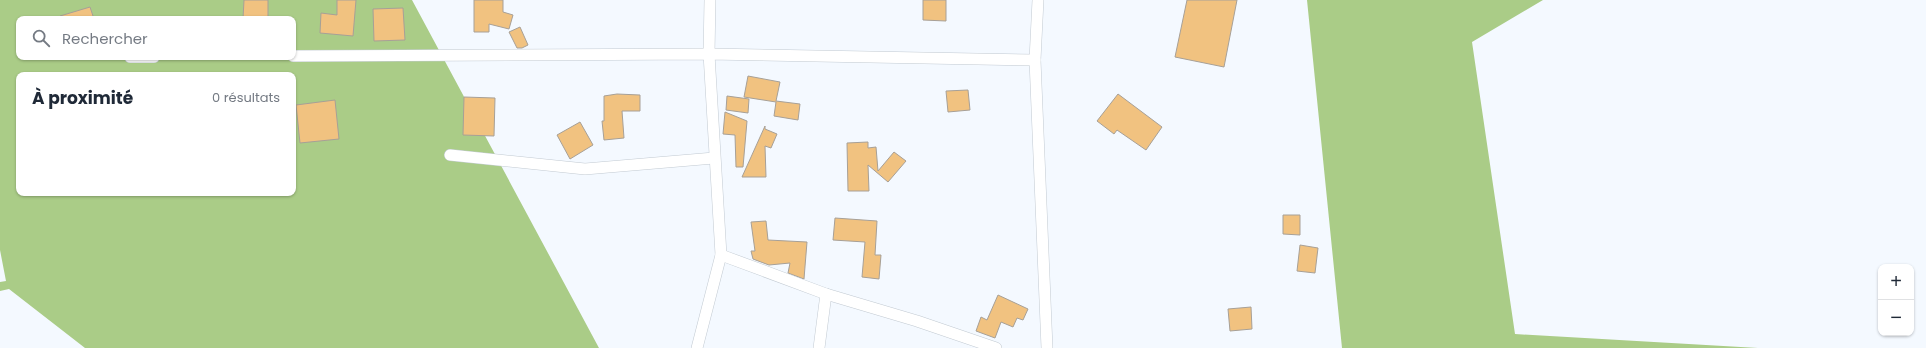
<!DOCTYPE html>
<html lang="fr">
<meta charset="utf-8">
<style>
:root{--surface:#fff;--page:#f6f6f7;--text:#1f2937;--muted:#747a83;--line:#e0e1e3}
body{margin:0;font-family:Poppins,sans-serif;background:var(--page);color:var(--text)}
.controls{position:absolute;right:12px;bottom:12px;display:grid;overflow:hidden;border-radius:8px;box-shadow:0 1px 3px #0004}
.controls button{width:36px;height:36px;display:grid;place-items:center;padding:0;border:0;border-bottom:1px solid var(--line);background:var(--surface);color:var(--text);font:20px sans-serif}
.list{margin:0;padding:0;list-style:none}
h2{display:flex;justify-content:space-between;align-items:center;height:52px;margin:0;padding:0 16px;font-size:17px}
h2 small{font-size:13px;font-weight:400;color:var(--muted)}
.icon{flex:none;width:22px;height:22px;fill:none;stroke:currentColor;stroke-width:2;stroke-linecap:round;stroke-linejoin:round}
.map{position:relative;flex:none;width:1926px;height:348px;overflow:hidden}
.search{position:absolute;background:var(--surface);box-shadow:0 1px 3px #0004;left:16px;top:16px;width:280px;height:44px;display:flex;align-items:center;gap:10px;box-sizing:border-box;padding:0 14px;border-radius:8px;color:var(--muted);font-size:15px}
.panel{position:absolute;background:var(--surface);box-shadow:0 1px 3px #0004;left:16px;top:72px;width:280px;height:124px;border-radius:8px}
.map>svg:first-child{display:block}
.forest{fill:#aacc87;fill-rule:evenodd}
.building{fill:#f1c280;stroke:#a7a097}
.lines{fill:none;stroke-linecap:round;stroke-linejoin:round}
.minor-casing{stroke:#c2cad2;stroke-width:12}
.minor{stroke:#fff;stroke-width:11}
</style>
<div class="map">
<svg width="1926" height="348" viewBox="0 0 1926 348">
<rect width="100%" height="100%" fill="#f4f9ff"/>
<g class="forest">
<path d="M0,0H412L599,348H85L9,289L0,291V282L6,281L0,250ZM19,19H293V57H19ZM19,75H293V193H19Z"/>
<path d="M1307,0H1543L1472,42L1515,334L1758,348H1342Z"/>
</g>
<g class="building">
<path d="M244,0H268V19H243Z"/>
<path d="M337,0H356L353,36L320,33L321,13L337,15Z"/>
<path d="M474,0H503V12L513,15L509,29L489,24V32H474Z"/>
<path d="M923,0H946V21L923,20Z"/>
<path d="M1187,0H1237L1224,67L1175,57Z"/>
<path d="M90,7L94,19H61L60,16Z"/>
<path d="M403,8L405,40L374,41L373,9Z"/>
<path d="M520,27L528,45L522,48H517L509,32Z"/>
<path d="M748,76L780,82L776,101L800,104L798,120L774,116L776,102L744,97Z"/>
<path d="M968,90L970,110L948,112L946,91Z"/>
<path d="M617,94L640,95V111H622L624,138L604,140L602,121H604V96Z"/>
<path d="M1118,94L1162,127L1146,150L1117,130L1114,134L1097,121Z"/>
<path d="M727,96L749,99L748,113L726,110Z"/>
<path d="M464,97L495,98L494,136L463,135Z"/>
<path d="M335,100L339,139L300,143L296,105Z"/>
<path d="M725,112L747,121L743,167H736L735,135L723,134Z"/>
<path d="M580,122L593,145L570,159L557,135Z"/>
<path d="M765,126V129L777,134L771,148L765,146L766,177H742Z"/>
<path d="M868,142V148L876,147L878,171L894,152L906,161L888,182L868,165L869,191H848L847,143Z"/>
<path d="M1283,215H1300V235L1283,234Z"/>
<path d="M835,218L877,221L875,255H881L879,279L862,277L865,242L833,240Z"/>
<path d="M766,221L768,240L807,242L804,279L788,273L790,263L769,265L753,259L751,251H755L751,222Z"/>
<path d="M1300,245L1318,248L1315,273L1297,271Z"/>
<path d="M998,295L1028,309L1023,320L1017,318L1013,327L1001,322L995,338L976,331L981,317L987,320Z"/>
<path d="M1251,307L1252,329L1230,331L1228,309Z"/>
</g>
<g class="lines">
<defs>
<g id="minor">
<path d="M1038,0L1035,60L1047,348"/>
<path d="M293,56L709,54L1035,60"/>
<path d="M130,57H154"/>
<path d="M450,155L585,169L714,158"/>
<path d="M721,255L826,294L819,348"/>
<path d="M826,294L917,321L996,348"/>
<path d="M697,348L721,255L709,54L710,0"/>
</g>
</defs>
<use href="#minor" class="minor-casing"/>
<use href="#minor" class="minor"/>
</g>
</svg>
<div class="controls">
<button>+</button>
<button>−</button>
</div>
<div class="search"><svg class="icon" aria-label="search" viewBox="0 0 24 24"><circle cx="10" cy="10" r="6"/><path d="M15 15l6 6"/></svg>Rechercher</div>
<section class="panel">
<h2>À proximité<small>0 résultats</small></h2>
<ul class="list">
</ul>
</section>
</div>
